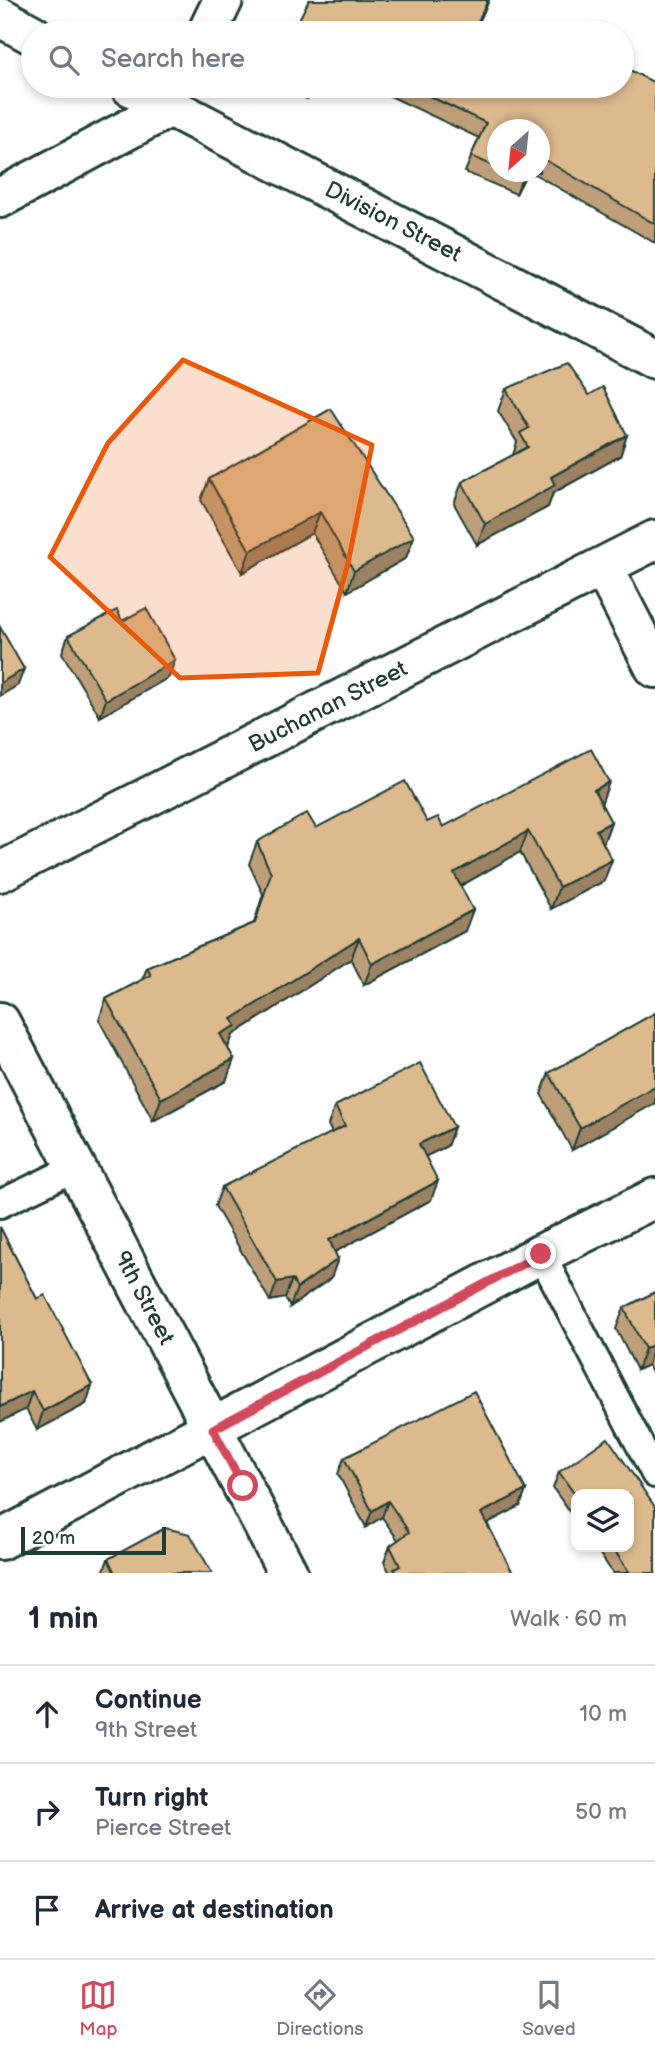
<!DOCTYPE html>
<meta charset="utf-8">
<style>
:root{--surface:#fff;--page:#f2f2f3;--text:#1f2937;--muted:#747a83;--line:#e0e1e3;--accent:#d1495b}
body{margin:0;font-family:"Balsamiq Sans",sans-serif;background:var(--page);color:var(--text)}
.controls{position:absolute;right:21px;bottom:21px;display:grid;overflow:hidden;border-radius:14px;box-shadow:0 4px 10px #0003}
.controls button{width:63px;height:63px;display:grid;place-items:center;padding:0;border:0;border-bottom:2px solid var(--line);background:var(--surface);color:var(--text);font:35px sans-serif}
.compass{position:absolute;left:487px;top:119px;width:63px;height:63px;border-radius:50%;background:var(--surface);box-shadow:0 4px 10px #0003;rotate:207deg}
.scale{position:absolute;left:21px;bottom:18px;width:145px;box-sizing:border-box;padding-left:7px;border:4px solid #1f3d34;border-top:0;font-size:19px;line-height:24px;white-space:nowrap;color:#1f3d34;-webkit-text-stroke:5px #fff;paint-order:stroke}
.stop{position:absolute;width:21px;height:21px;margin:-16px;border:5px solid #d1495b;border-radius:50%;background:#fff}
.stop.end{background:#d1495b;border-color:#fff;box-shadow:0 2px 7px #0008}
.list{margin:0;padding:0;list-style:none}
h2{display:flex;justify-content:space-between;align-items:center;height:91px;margin:0;padding:0 28px;font-size:30px}
h2 small{font-size:23px;font-weight:400;color:var(--muted)}
.list li{display:grid;grid-template-columns:46px 1fr auto;gap:21px;align-items:center;box-sizing:border-box;height:98px;padding:0 28px;border-top:2px solid var(--line)}
.list b{display:block;font-size:26px;white-space:nowrap}
.list p{margin:0;font-size:23px;white-space:nowrap;color:var(--muted)}
.list em{font-size:23px;font-style:normal;color:var(--muted)}
.icon{flex:none;width:38px;height:38px;fill:none;stroke:currentColor;stroke-width:2;stroke-linecap:round;stroke-linejoin:round}
.map{position:relative;flex:none;width:655px;height:1573px;overflow:hidden}
.search{position:absolute;background:var(--surface);box-shadow:0 4px 10px #0003;left:21px;right:21px;top:21px;height:77px;display:flex;align-items:center;gap:18px;box-sizing:border-box;padding:0 24px;border-radius:38px;color:var(--muted);font-size:26px}
.sheet{height:385px;background:var(--surface)}
nav{display:flex;justify-content:space-around;align-items:center;box-sizing:border-box;height:98px;border-top:2px solid var(--line);background:var(--surface);font-size:19px;color:var(--muted)}
nav a{display:grid;justify-items:center;gap:4px}
nav .on{color:var(--accent)}
.map>svg:first-child{display:block}
.lines{fill:none;stroke-linecap:round;stroke-linejoin:round}
.service-casing{stroke:#1f3d34;stroke-width:32}
.minor-casing{stroke:#1f3d34;stroke-width:44}
.tertiary-casing{stroke:#1f3d34;stroke-width:44}
.service{stroke:#fff;stroke-width:26}
.minor{stroke:#fff;stroke-width:38}
.tertiary{stroke:#fff;stroke-width:38}
.wall{fill:#be9f7a;stroke:#1f3d34;stroke-width:2}
.shaded-wall{fill:#9b8263;stroke:#1f3d34;stroke-width:2}
.building{fill:#ddb98e;stroke:#1f3d34;stroke-width:2}
.route{stroke:#d1495b;stroke-width:9}
.marked{fill:#e8590c;fill-opacity:0.2;stroke:#e8590c;stroke-width:5;stroke-linejoin:round}
.labels{text-anchor:middle;dominant-baseline:central;stroke-width:7;stroke-linejoin:round;paint-order:stroke}
.street-label{font-size:23px;fill:#1f3d34;stroke:#fff}
</style>
<div class="map">
<svg width="655" height="1573" viewBox="0 0 655 1573">
<rect width="100%" height="100%" fill="#fff"/>
<filter id="ink" filterUnits="userSpaceOnUse"><feTurbulence type="fractalNoise" baseFrequency=".0143" numOctaves="2"/><feDisplacementMap in="SourceGraphic" scale="14" xChannelSelector="R" yChannelSelector="G"/><feConvolveMatrix kernelMatrix="1 2 1 2 8 2 1 2 1" color-interpolation-filters="sRGB"/></filter>
<g filter="url(#ink)">
<g class="lines">
<defs>
<g id="service">
<path d="M0,1204L75,1168"/>
<path d="M541,1254L655,1474"/>
</g>
<g id="minor">
<path d="M0,198L170,107"/>
<path d="M603,567L655,668"/>
<path d="M0,872L655,540"/>
<path d="M0,1022L288,1573"/>
<path d="M0,1540L541,1254L655,1198"/>
</g>
<g id="tertiary">
<path d="M0,17L33,35"/>
<path d="M207,33L223,0"/>
<path d="M130,86L655,359"/>
</g>
</defs>
<use href="#service" class="service-casing"/>
<use href="#minor" class="minor-casing"/>
<use href="#tertiary" class="tertiary-casing"/>
<use href="#service" class="service"/>
<use href="#minor" class="minor"/>
<use href="#tertiary" class="tertiary"/>
</g>
<g class="wall">
<path d="M655,83V243L531,172H540V130H498V172H527L516,194L465,172L479,138L369,86H577L588,91Z"/>
<path d="M282,86H337L332,96L313,86L307,99Z"/>
<path d="M506,389L589,395L627,435L620,456L553,493L548,507L477,545L454,504L462,482L513,455L517,442L498,411Z"/>
<path d="M331,409L406,558L347,592L312,533L242,573L201,500L209,479Z"/>
<path d="M122,621L169,677L100,717L62,653L68,636Z"/>
<path d="M609,782L601,804L611,822L603,844L604,881L551,909L520,852L461,886L465,931L364,985L351,959L233,1035L228,1048L234,1059L226,1081L153,1121L99,1020L106,999L142,980L147,968L254,923L263,894L249,864L257,842L316,828L427,822L443,827Z"/>
<path d="M655,1013V1103L572,1150L541,1094L549,1073Z"/>
<path d="M335,1106L454,1127L447,1146L426,1156L431,1200L334,1252L331,1278L290,1307L285,1298L270,1301L215,1206L222,1187L332,1133L328,1125Z"/>
<path d="M0,1227L37,1299L92,1385L86,1404L37,1430L26,1409L0,1422Z"/>
<path d="M655,1292V1378L648,1365L637,1370L616,1329L624,1308Z"/>
<path d="M344,1458L526,1490L520,1506L487,1523L513,1573H390L384,1562L390,1546L398,1540L382,1517L366,1527L338,1474Z"/>
<path d="M559,1472L655,1573H613L595,1547H629L576,1494V1521L553,1488Z"/>
<path d="M108,1559L212,1573H103Z"/>
</g>
<g class="shaded-wall">
<path d="M488,0H489L487,5L474,33H473Z"/>
<path d="M525,172H527L516,194L522,178Z"/>
<path d="M627,435L620,456L553,493L548,507L477,545L485,524L551,477Z"/>
<path d="M320,512L312,533L242,573L250,551Z"/>
<path d="M414,537L406,558L347,592L354,571Z"/>
<path d="M175,660L169,677L100,717L106,700Z"/>
<path d="M24,669L18,685L0,696V683Z"/>
<path d="M609,782L601,804L594,790Z"/>
<path d="M611,822L603,844L596,830Z"/>
<path d="M528,831L520,852L446,894L454,873Z"/>
<path d="M612,860L604,881L551,909L559,887Z"/>
<path d="M473,910L465,931L364,985L372,964Z"/>
<path d="M359,938L351,959L233,1035L228,1047L212,1056L220,1034L232,1019Z"/>
<path d="M234,1059L226,1081L153,1121L161,1099Z"/>
<path d="M655,1086V1103L572,1150L580,1128Z"/>
<path d="M454,1127L447,1146L412,1163L419,1144Z"/>
<path d="M438,1181L431,1200L322,1259L329,1240Z"/>
<path d="M338,1259L331,1278L290,1307L297,1288Z"/>
<path d="M292,1279L285,1298L270,1301L277,1282Z"/>
<path d="M655,1344L648,1365L637,1370L645,1349Z"/>
<path d="M92,1385L86,1404L37,1430L43,1411Z"/>
<path d="M32,1391L26,1409L0,1422V1407Z"/>
<path d="M526,1490L520,1506L476,1529L481,1513Z"/>
<path d="M388,1501L382,1517L366,1527L372,1511Z"/>
</g>
<g class="building">
<path d="M309,0H488L473,33H292Z"/>
<path d="M622,66L655,83V224L540,157V130H498V168L471,156L486,123L408,86H577L588,91L591,86H622Z"/>
<path d="M506,172H525L522,178Z"/>
<path d="M567,363L589,395L603,387L627,435L551,477L555,485L485,524L462,482L528,447L520,433L529,428L506,389Z"/>
<path d="M331,409L414,537L354,571L320,512L250,551L209,479Z"/>
<path d="M146,608L175,660L106,700L68,636L117,610L122,621Z"/>
<path d="M0,627L24,669L0,683Z"/>
<path d="M591,749L609,782L594,790L611,822L596,830L612,860L559,887L528,831L454,873L473,910L372,964L359,938L232,1019L236,1026L220,1034L234,1059L161,1099L106,999L151,975L147,968L255,923L271,873L257,842L307,813L316,828L405,781L427,822L438,817L443,827Z"/>
<path d="M655,1013V1086L580,1128L549,1073Z"/>
<path d="M420,1063L454,1127L419,1144L438,1181L329,1240L338,1259L297,1288L292,1279L277,1282L222,1187L345,1126L335,1106Z"/>
<path d="M0,1227L37,1299L45,1295L92,1385L43,1411L32,1391L0,1407Z"/>
<path d="M655,1292V1344L645,1349L624,1308Z"/>
<path d="M474,1391L526,1490L481,1513L513,1573H396L394,1569L400,1566L390,1546L409,1532L388,1501L372,1511L344,1458Z"/>
<path d="M608,1438L655,1507V1573H630L612,1547H629V1494H576V1496L559,1472Z"/>
<path d="M165,1528L190,1534L212,1573H115L108,1559Z"/>
</g>
</g>
<g class="lines" filter="url(#ink)">
<path class="route" d="M243,1486L213,1429L541,1254"/>
</g>
<path class="marked" d="M183,360L372,445L348,563L318,673L180,678L50,557L108,443Z"/>
<g class="labels">
<g class="street-label">
<text transform="translate(393 222) rotate(27)">Division Street</text>
<text transform="translate(328 707) rotate(-27)">Buchanan Street</text>
<text transform="translate(144 1298) rotate(62)">9th Street</text>
</g>
</g>
</svg>
<div class="controls">
<button><svg class="icon" aria-label="layers" viewBox="0 0 24 24"><path d="M12 4l9 5-9 5-9-5zM3 14l9 5 9-5"/></svg></button>
</div>
<svg class="compass" viewBox="-18 -18 36 36"><path d="M0-13l5 13h-10z" fill="#e53935"/><path d="M0 13l5-13h-10z" fill="#747a83"/></svg>
<div class="scale">20 m</div>
<div class="stop" style="left:243px;top:1486px"></div>
<div class="stop end" style="left:541px;top:1254px"></div>
<div class="search"><svg class="icon" aria-label="search" viewBox="0 0 24 24"><circle cx="10" cy="10" r="6"/><path d="M15 15l6 6"/></svg>Search here</div>
</div>
<section class="sheet">
<h2>1 min<small>Walk · 60 m</small></h2>
<ul class="list">
<li><svg class="icon" aria-label="ahead" viewBox="0 0 24 24"><path d="M12 20V5M6 11l6-6 6 6"/></svg><div><b>Continue</b><p>9th Street</p></div><em>10 m</em></li>
<li><svg class="icon" aria-label="right" viewBox="0 0 24 24"><path d="M7 20v-9h11M14 6l5 5-5 5"/></svg><div><b>Turn right</b><p>Pierce Street</p></div><em>50 m</em></li>
<li><svg class="icon" aria-label="arrive" viewBox="0 0 24 24"><path d="M6 21V4h12l-3 4 3 4H6"/></svg><div><b>Arrive at destination</b></div></li>
</ul>
</section>
<nav>
<a class="on"><svg class="icon" aria-label="map" viewBox="0 0 24 24"><path d="M3 6l6-2 6 2 6-2v14l-6 2-6-2-6 2zM9 4v14M15 6v14"/></svg>Map</a>
<a><svg class="icon" aria-label="directions" viewBox="0 0 24 24"><path d="M12 3l9 9-9 9-9-9zM9 14v-3h6M13 9l2 2-2 2"/></svg>Directions</a>
<a><svg class="icon" aria-label="saved" viewBox="0 0 24 24"><path d="M7 4h10v16l-5-4-5 4z"/></svg>Saved</a>
</nav>
